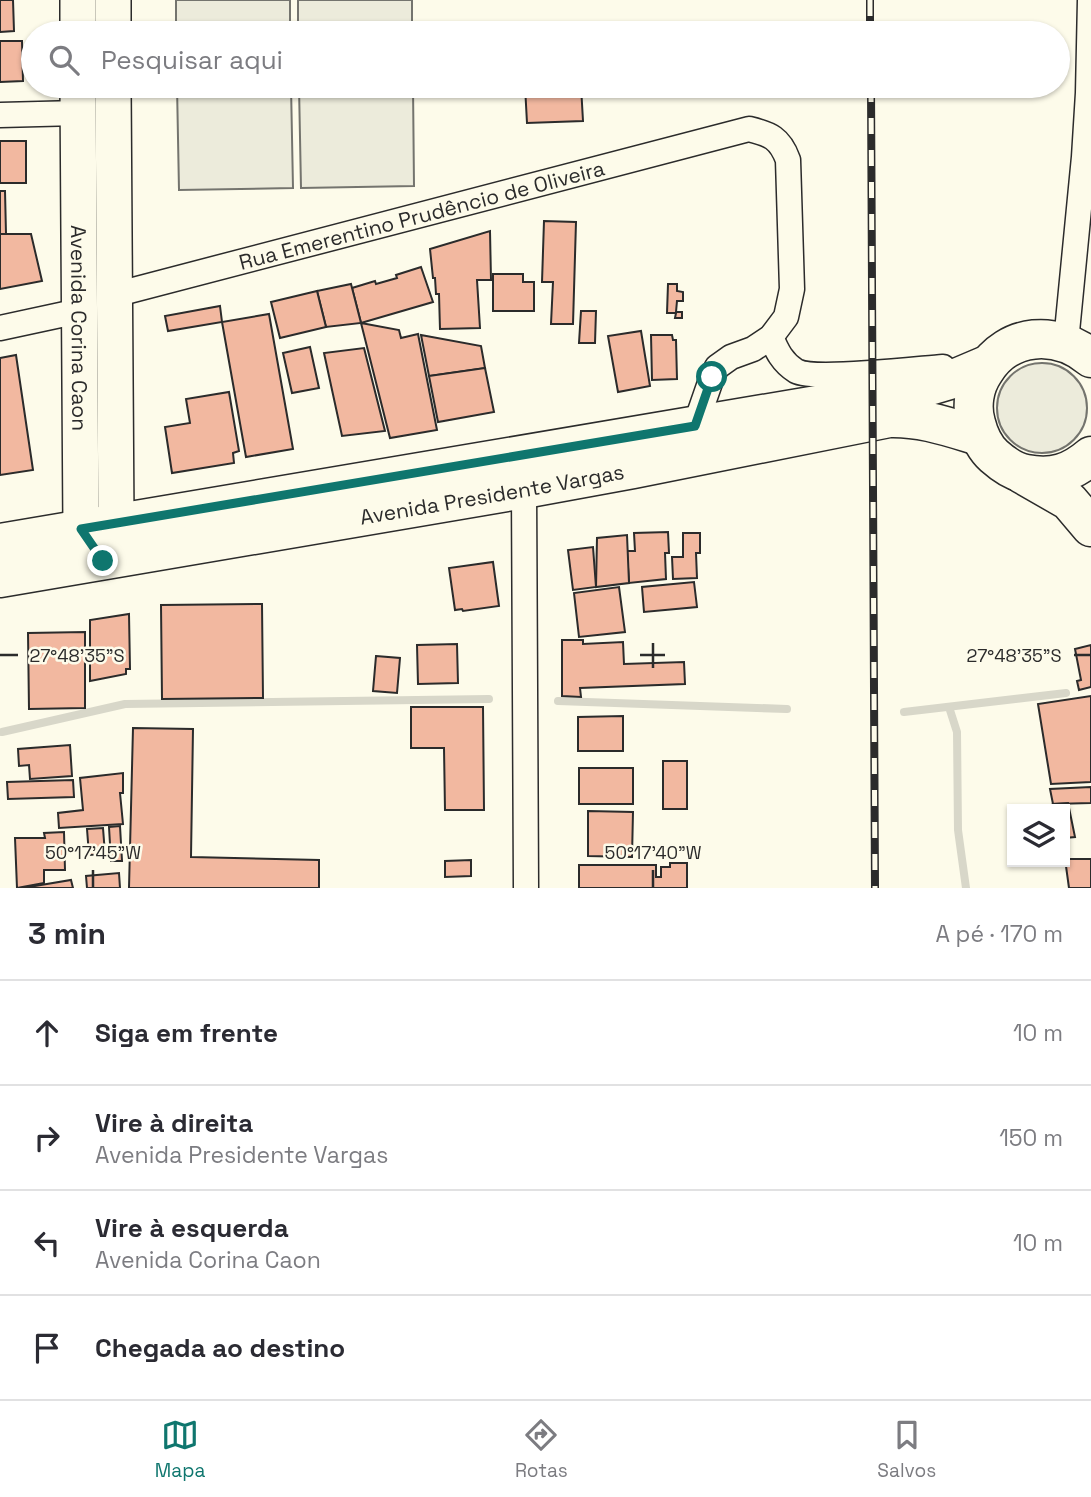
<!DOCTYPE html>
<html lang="pt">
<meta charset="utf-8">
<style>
:root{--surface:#fff;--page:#f2f2f3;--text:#2b2b33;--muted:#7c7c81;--line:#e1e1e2;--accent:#0f766e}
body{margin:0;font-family:"Space Grotesk",sans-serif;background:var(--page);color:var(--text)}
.controls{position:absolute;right:21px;bottom:21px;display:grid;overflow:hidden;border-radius:0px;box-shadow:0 2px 5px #0004}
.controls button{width:63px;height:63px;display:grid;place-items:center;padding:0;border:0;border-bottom:2px solid var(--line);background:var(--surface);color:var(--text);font:35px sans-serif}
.stop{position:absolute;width:21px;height:21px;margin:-16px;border:5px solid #0f766e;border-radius:50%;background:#fff}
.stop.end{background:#0f766e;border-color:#fff;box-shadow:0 2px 7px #0008}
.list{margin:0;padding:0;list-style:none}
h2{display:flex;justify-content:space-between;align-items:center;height:91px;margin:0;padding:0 28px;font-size:30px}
h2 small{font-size:23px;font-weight:400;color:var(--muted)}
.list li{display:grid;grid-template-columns:46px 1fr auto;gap:21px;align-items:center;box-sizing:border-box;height:105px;padding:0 28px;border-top:2px solid var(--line)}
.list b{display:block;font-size:26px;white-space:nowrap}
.list p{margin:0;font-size:23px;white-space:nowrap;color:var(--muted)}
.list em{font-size:23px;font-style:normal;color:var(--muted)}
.icon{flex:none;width:38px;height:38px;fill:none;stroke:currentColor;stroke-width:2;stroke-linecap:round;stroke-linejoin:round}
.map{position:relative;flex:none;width:1091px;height:888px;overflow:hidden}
.search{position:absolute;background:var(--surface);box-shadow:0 2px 5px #0004;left:21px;right:21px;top:21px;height:77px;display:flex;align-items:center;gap:18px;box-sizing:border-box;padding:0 24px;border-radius:38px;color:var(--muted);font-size:26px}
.sheet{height:511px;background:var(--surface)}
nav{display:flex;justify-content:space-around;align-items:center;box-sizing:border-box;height:98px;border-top:2px solid var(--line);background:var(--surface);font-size:19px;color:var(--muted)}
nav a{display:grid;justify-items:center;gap:4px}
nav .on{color:var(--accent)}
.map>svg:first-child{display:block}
.green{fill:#ecebdb;stroke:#74746e;stroke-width:2}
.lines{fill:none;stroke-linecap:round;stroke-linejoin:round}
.stream{stroke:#d8d7c9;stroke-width:8}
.building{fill:#f2b8a0;stroke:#2b2b2b;stroke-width:2}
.street-casing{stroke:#2b2b2b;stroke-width:27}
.secondary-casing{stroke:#2b2b2b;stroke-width:38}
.primary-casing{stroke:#2b2b2b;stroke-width:41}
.street{stroke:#fdfbea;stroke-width:24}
.secondary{stroke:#fdfbea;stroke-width:35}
.primary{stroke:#fdfbea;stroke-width:38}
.rail-casing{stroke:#2b2b2b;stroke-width:8}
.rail{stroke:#fdfbea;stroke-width:5;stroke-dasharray:16;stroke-linecap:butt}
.route{stroke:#0f766e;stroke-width:9}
.ticks{fill:none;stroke:#2b2b2b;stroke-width:2.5}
.labels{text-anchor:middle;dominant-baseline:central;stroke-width:5;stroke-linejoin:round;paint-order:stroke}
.street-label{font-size:21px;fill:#2b2b2b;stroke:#fdfbea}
.ticks-label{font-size:18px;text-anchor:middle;fill:#2b2b2b;stroke:#fdfbea;stroke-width:5;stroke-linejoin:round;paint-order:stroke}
</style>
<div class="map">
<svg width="1091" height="888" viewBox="0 0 1091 888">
<rect width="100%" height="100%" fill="#fdfbea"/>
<g class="green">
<rect x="176" y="0" width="114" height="33"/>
<rect x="298" y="0" width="114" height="33"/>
<path d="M177,86H291L293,188L179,190Z"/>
<path d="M299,86H413L414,186L301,188Z"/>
<circle cx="1042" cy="408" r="45"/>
</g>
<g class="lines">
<g class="stream">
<path d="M558,701L787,709"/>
<path d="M949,707L957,732L958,830L966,888"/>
<path d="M904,712L1066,693"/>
<path d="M2,732L125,704L489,699"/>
</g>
</g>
<g class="building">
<path d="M0,0H13L14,31L0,32Z"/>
<path d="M578,25V33H523L522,27Z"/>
<path d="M0,41H22L23,81L0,82Z"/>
<path d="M525,86H581L583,121L527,123Z"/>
<rect x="0" y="141" width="26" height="42"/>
<path d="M0,191H5L6,234H0Z"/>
<path d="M544,221L576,222L573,324H551L553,282H542Z"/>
<path d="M490,231L491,280H477L480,328L440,329L439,294H436L435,278H433L430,249Z"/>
<path d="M0,234H31L42,281L0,289Z"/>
<path d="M421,267L433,302L361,323L352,288L375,281L376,284L397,278L396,275Z"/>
<path d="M493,274H523V282H534V311H493Z"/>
<path d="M351,284L361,323L326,327L317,291Z"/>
<path d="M668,284H677V291L683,292V301H677L676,312H682V318H675L676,313H667Z"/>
<path d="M317,291L326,327L280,338L271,302Z"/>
<path d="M220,306L222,322L168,331L165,316Z"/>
<path d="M581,311H596L595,343H579Z"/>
<path d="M269,314L293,449L246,457L222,322Z"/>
<path d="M361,323L399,330L401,338L418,334L437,430L390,438Z"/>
<path d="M641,331L650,386L618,392L608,336Z"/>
<path d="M421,335L481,346L485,368L429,376Z"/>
<path d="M651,335H672L673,340H676L677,379L652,380Z"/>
<path d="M310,347L319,388L292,393L283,353Z"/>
<path d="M364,348L385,431L342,436L324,353Z"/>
<path d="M16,355L33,470L0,475V358Z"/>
<path d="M485,368L494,412L438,422L429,376Z"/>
<path d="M229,392L239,451L233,453L234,463L172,473L165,427L190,423L186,399Z"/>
<path d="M668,532L669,553H665L666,579L629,583L627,551H635L634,533Z"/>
<path d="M683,533H700V553H696L697,578L673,579L672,557H683Z"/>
<path d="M627,535L629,583L596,587L597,538Z"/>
<path d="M593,547L596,587L573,590L568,550Z"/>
<path d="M493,562L499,606L463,611L462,609L455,610L449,568Z"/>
<path d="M694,582L697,607L644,612L642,587Z"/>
<path d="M619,587L625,632L579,637L574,593Z"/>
<path d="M262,604L263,698L162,699L161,605Z"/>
<path d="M129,614L130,669H126V674L90,681V620Z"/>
<path d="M85,632V708L29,709L28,633Z"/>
<path d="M562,640H583V644L623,642L624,664L684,662L685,684L580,688L581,697L562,696Z"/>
<path d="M457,644L458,683L418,684L417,645Z"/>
<path d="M1091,645V687L1079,690L1077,681L1081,680L1075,649Z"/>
<path d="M376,656L400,658L397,693L373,691Z"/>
<path d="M1091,696V782L1051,784L1038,704Z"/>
<path d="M411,707H483L484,810H445L444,748H411Z"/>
<path d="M623,716V751H578V717Z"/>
<path d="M133,728L193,729L191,857L319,860V888H129Z"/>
<path d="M70,745L72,776L30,779L29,765L19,766L18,749Z"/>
<rect x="663" y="761" width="24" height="48"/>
<rect x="579" y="768" width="54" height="36"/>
<path d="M123,773V793H120L123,824L59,828L58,813L83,810L80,778Z"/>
<path d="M73,780L74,797L8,799L7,782Z"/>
<path d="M1091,787V803L1053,804L1050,789Z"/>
<path d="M1068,803L1075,837L1065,838V809H1055L1053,804Z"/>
<path d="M588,811L633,812L632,857L588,856Z"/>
<path d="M120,826L122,861H111L109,827Z"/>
<path d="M103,828L105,854L89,855L87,829Z"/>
<path d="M64,832L65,870H44V883L17,888L15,838H45L44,833Z"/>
<path d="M1065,859H1091V888H1069Z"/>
<path d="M471,860V876L445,877V861Z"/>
<path d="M670,863H687V888H579V865H656V877H661V867H670Z"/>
<path d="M119,873L120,888H87L86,876Z"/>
<path d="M71,880L73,888H23Z"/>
</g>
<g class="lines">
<defs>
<g id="street">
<path d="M0,115L78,113"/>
<path id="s1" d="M114,295L749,129C770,134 780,138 788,160L792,289L786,317L771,337L753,349L731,357L717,367L712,377L695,426"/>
<path d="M0,328L79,311"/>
<path d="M771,337C777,351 782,362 796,371C815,381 916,369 943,367"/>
<path d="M1066,342L1084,157L1088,93L1090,0"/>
<path d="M524,489L526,888"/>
</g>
<g id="secondary">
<path d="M78,0V33"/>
<path d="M113,0V33"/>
<path id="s2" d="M78,86L81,529L97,553"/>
<path d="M113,86L116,523"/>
</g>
<g id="primary">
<path d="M1091,358C1057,330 1008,332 984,372C974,387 971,406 976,423C979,435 984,447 994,456C1003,464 1014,472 1026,474C1053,479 1071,473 1091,456"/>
<path d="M1022,474L1069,501L1091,527"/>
<path d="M0,543L929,386L956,378L989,364"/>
<path id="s3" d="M0,578L524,489L633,469L889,418C921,417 949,427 979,436"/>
</g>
</defs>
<use href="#street" class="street-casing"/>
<use href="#secondary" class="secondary-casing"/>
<use href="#primary" class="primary-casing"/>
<use href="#street" class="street"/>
<use href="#secondary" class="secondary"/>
<use href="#primary" class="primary"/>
<defs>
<g id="rail">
<path d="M870,0V33"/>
<path d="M871,86L875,888"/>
</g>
</defs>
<use href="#rail" class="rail-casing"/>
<use href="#rail" class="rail"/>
</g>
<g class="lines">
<path class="route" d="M103,561L81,529L695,426L712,377"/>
</g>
<path class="ticks" d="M653,643V668M0,655H18M640,655H665M1074,655H1091M93,870V888M653,870V888"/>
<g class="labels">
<g class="street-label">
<text stroke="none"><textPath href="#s1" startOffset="318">Rua Emerentino Prudêncio de Oliveira</textPath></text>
<text stroke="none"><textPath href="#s2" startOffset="242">Avenida Corina Caon</textPath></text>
<text stroke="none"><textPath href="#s3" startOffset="499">Avenida Presidente Vargas</textPath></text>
</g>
</g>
<g class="ticks-label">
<text x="77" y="662">27°48'35"S</text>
<text x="1014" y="662">27°48'35"S</text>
<text x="93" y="859">50°17'45"W</text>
<text x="653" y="859">50°17'40"W</text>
</g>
</svg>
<div class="controls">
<button><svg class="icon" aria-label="layers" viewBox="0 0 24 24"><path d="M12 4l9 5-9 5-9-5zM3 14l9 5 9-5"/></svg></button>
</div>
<div class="stop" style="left:712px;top:377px"></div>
<div class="stop end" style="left:103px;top:561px"></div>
<div class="search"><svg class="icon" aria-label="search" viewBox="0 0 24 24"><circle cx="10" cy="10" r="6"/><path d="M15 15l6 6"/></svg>Pesquisar aqui</div>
</div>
<section class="sheet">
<h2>3 min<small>A pé · 170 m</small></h2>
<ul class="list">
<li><svg class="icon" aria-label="ahead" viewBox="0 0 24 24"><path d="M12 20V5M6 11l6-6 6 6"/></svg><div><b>Siga em frente</b></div><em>10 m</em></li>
<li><svg class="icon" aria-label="right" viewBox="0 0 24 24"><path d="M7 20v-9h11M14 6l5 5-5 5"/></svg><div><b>Vire à direita</b><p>Avenida Presidente Vargas</p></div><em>150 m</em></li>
<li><svg class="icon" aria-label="left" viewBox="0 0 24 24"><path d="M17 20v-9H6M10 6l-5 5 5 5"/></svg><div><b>Vire à esquerda</b><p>Avenida Corina Caon</p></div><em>10 m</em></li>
<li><svg class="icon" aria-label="arrive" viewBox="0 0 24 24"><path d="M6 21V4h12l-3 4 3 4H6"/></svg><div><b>Chegada ao destino</b></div></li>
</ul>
</section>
<nav>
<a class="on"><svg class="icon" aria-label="map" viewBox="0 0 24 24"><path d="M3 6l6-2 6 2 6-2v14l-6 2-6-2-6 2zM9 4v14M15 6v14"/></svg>Mapa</a>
<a><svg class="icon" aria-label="directions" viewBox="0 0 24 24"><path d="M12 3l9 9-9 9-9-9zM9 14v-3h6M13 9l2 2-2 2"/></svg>Rotas</a>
<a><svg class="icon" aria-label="saved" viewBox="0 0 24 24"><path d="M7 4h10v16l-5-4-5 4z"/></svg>Salvos</a>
</nav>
